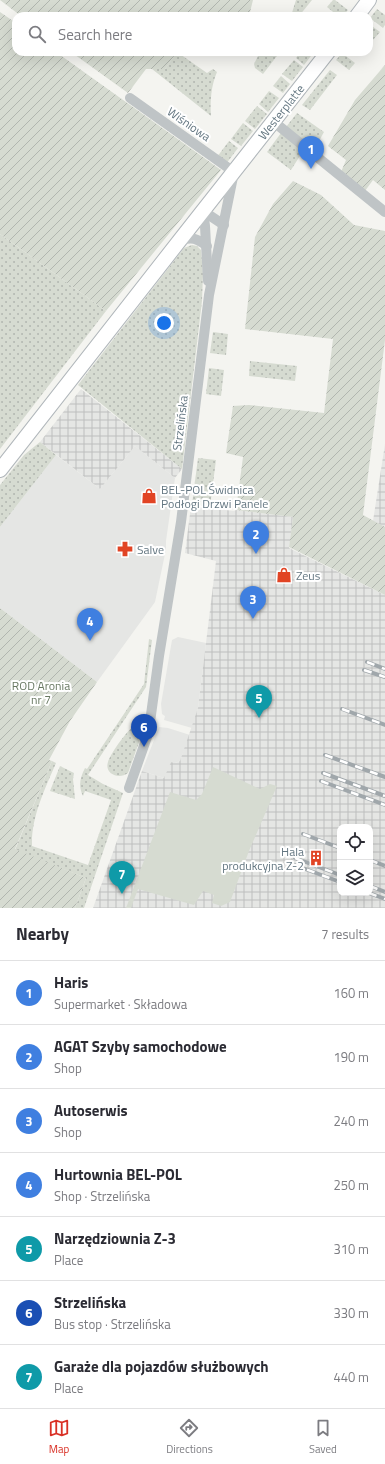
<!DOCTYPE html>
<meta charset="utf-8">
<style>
:root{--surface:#fff;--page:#f7f7f7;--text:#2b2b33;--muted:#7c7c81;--line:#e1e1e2;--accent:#d93025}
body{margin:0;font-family:"Titillium Web",sans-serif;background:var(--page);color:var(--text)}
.controls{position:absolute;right:12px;bottom:12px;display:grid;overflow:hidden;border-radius:8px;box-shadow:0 4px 16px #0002}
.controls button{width:36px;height:36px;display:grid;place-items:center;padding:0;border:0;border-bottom:1px solid var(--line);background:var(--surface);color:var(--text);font:20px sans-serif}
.you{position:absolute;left:164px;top:323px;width:14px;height:14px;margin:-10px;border:3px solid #fff;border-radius:50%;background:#1a73e8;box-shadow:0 0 0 6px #1a73e833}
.badge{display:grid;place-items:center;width:26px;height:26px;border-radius:50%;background:var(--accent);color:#fff;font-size:13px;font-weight:700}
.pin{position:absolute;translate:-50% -33px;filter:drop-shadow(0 1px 2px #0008)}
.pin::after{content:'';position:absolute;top:21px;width:14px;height:12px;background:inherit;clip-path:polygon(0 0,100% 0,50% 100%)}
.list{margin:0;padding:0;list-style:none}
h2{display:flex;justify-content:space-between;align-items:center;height:52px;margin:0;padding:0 16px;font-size:17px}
h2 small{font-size:13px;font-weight:400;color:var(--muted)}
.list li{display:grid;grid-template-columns:26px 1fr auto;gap:12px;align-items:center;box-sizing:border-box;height:64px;padding:0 16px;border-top:1px solid var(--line)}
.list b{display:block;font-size:15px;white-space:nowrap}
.list p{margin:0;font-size:13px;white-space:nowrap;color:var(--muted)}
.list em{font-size:13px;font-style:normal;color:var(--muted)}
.icon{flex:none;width:22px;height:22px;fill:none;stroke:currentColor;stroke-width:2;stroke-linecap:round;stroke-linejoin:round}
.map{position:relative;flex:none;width:385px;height:908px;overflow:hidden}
.search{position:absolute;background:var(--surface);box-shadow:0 4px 16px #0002;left:12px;right:12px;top:12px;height:44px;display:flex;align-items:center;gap:10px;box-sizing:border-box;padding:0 14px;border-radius:12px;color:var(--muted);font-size:15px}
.sheet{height:500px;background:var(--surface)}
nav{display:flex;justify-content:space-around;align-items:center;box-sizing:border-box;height:56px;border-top:1px solid var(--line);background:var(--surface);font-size:11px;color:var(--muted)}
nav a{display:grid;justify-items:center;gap:2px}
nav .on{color:var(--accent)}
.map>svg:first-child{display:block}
.built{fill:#e5e6e4}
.industrial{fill:url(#industrial-grid);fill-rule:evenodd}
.grass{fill:url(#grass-dots)}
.park{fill:#d6dbd1}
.garden{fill:url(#garden-furrows)}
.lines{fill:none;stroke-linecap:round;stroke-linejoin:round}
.secondary-casing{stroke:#b1b7bb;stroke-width:16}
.street{stroke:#bfc4c6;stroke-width:10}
.secondary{stroke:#fff;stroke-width:14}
.rail-casing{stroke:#a0a7ab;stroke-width:4}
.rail{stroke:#fff;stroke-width:2.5;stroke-dasharray:8;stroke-linecap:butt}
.labels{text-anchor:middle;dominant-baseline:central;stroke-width:4;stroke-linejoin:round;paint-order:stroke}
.street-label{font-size:12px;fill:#637681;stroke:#fff}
.poi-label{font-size:12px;fill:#637681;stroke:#fff;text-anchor:start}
.park-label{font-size:12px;fill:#687862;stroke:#fff}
</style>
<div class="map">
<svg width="385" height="908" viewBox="0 0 385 908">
<defs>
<pattern id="industrial-grid" width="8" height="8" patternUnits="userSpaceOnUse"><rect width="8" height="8" fill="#e5e6e4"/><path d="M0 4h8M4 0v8" fill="none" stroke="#bdbfbe"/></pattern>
<pattern id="grass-dots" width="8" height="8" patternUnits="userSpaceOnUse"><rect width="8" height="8" fill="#d6dbd1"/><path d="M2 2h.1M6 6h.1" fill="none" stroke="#b1b6af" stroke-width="1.8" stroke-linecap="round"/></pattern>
<pattern id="garden-furrows" width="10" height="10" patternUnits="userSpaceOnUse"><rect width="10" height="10" fill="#d6dbd1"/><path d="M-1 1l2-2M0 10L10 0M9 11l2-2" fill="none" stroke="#b1b6af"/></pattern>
</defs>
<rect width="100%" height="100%" fill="#f4f4f0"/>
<g class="built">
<path d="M135,446L175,478L166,541V549L155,602L97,682L0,608V527L56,455L100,489Z"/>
<path d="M178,637L206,643L198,708L192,728L164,720L165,716L162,714L161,704L172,640Z"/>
<path d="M159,727L168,728L190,735L180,761L175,763L164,778L142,771Z"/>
</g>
<g class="industrial">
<path d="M81,389L182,469L175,478L135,446L100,489L40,442Z"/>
<path d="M385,444V527L373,521Z"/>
<path d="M191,506L234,511L236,510L293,517L289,548L385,595V908H93L142,771L164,778L171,762L175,763L180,761L198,708L216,561L185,553ZM340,827H370V893H340Z"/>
</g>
<g class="grass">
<path d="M296,0H312L299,16H291Z"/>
<path d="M333,0H335L348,10L343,16H338L327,7Z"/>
<path d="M377,9L385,15V25L383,28L370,18Z"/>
<path d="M369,24L380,32L372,41L369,38Z"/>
<path d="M177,52L207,73L213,69L217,72C211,86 210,101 211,116L152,69H165Z"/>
<path d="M260,52H280L263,74L255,68L254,64Z"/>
<path d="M300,52H314L304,65L296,58Z"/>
<path d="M342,53L355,63L349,70L336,60Z"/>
<path d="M294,60L303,67L292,81L282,74Z"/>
<path d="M330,70L337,75L310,110L302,105Z"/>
<path d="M281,76L290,84L283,93L273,86Z"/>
<path d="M269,91L279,98L268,112L259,104Z"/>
<path d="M257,106L267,114L255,129L245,121Z"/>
<path d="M297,113L324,132L314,150L286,127Z"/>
<path d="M243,123L253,131L241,146L231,139Z"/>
<path d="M281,133L303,151L291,170L267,152Z"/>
<path d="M229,141L238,148L226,164L217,157Z"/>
<path d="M0,234L106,311L0,449Z"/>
<path d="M192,245L197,246L201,250L203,274L202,301L182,469L78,385L184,248Z"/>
<path d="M213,332L228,334L226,355L210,353Z"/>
<path d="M250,361L297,366L295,381L249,376Z"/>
<path d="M209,368L224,370L221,396L206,394Z"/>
<path d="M40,442L56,455L0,527V485L24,455Z"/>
<path d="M198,458L216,460L210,507L192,504Z"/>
<path d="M149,639L152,640L146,687L88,775L103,784L123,793L84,908H75L86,878L15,850L52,761L56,763C45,789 31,817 32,846L88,865L111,800L85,791L83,796C78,786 80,778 85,768L87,769L144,684Z"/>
<path d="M137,724C142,726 142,729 142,734L128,773C119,780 104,774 108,762C110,754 130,726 137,724Z"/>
<path d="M60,766L74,773L73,779L75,799L50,791Z"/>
</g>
<path class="park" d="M213,767L260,789L270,784L277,786L249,851L230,902L221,906L212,903L214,895L203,891L194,905L138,889L131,908H126L170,792L196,800L202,794Z"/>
<g class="garden">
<path d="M0,0H253L249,16H21Z"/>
<path d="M0,12L16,23V52H56L221,170L106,311L0,234Z"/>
<path d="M71,52H177L165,69H146L128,93Z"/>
<path d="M385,65V190L373,180L365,191L341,172L346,160L328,146L355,100Z"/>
<path d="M293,181L321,195L354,225L385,231V340L363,515L385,527V595L289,547L293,517L236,510L243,457L226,453L233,406L249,405L324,413L333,339L245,329L255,237L273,204Z"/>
<path d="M0,608L97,682L70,721L49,760L52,761L15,849L86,878L75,908H0Z"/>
</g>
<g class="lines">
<defs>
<g id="secondary">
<path d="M357,16L369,0"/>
<path d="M0,470L180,240L328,52"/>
</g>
</defs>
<use href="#secondary" class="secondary-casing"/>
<g class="street">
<path d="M274,122L385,212"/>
<path d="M203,211L205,226L208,281"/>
<path d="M203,211L224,225"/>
<path d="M180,240C193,237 196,238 207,246"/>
<path d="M129,788L147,737L150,722L159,656L181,522L209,295L234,172L130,98"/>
</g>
<use href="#secondary" class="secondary"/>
<defs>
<g id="rail">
<path d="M367,662L385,669"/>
<path d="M364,670L385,677"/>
<path d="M342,709L385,725"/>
<path d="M325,755L385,777"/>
<path d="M323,773L385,796"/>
<path d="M321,781L385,805"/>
<path d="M303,834L340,848"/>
<path d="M295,858L340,875"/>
<path d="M370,860L385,866"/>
<path d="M292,864L340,882"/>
<path d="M370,886L385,892"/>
<path d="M369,893L385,899"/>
</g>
</defs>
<use href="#rail" class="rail-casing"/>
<use href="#rail" class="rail"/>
</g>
<defs>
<symbol id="shop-bare" viewBox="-9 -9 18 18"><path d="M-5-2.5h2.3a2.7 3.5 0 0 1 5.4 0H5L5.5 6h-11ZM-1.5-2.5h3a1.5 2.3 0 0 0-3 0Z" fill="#e14424" stroke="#fff" stroke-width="2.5" paint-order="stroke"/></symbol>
<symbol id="pharmacy-bare" viewBox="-9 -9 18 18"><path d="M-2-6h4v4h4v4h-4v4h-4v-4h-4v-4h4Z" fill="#e14424" stroke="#fff" stroke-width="2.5" paint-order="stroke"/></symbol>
<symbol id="building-bare" viewBox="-9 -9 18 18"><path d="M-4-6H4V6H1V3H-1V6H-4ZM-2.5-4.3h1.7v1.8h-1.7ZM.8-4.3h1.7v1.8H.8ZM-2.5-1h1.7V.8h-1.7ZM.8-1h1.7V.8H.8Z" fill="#e14424" stroke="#fff" stroke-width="2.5" paint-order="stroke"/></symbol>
</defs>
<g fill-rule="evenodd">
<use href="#shop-bare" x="138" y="485" width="22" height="22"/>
<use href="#pharmacy-bare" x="114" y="538" width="22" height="22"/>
<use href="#shop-bare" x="273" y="564" width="22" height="22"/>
<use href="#building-bare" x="305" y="847" width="22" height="22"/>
</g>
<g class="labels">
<g class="street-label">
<text transform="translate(281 112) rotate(-52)">Westerplatte</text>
<text transform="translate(189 124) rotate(35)">Wiśniowa</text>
<text transform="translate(180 423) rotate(-83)">Strzelińska</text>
</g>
<g class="poi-label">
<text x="161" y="489">BEL-POL Świdnica<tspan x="161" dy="14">Podłogi Drzwi Panele</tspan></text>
<text x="137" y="549">Salve</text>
<text x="296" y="575">Zeus</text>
<text x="304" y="851" text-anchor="end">Hala<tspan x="304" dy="14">produkcyjna Z-2</tspan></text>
</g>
<g class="park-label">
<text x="41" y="685">ROD Aronia<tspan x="41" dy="14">nr 7</tspan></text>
</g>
</g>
</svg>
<div class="controls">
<button><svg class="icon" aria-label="locate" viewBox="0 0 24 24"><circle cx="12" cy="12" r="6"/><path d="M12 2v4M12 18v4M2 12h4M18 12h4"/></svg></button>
<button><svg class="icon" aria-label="layers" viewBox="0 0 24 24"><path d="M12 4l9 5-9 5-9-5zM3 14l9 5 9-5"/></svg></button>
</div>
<div class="you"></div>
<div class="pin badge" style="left:311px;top:169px;background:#3f7fe0">1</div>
<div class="pin badge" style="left:256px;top:554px;background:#3f7fe0">2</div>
<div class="pin badge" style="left:253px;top:619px;background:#3f7fe0">3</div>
<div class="pin badge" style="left:90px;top:641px;background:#3f7fe0">4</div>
<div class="pin badge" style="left:259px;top:718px;background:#0f9aa8">5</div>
<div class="pin badge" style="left:144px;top:747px;background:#1a4fb4">6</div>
<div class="pin badge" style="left:122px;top:894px;background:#0f9aa8">7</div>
<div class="search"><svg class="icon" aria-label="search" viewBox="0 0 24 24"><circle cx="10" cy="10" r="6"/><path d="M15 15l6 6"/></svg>Search here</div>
</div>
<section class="sheet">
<h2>Nearby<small>7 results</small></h2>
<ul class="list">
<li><span class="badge" style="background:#3f7fe0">1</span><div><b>Haris</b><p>Supermarket · Składowa</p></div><em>160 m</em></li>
<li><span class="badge" style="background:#3f7fe0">2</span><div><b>AGAT Szyby samochodowe</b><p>Shop</p></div><em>190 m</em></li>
<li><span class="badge" style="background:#3f7fe0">3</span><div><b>Autoserwis</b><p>Shop</p></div><em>240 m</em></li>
<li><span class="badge" style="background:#3f7fe0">4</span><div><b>Hurtownia BEL-POL</b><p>Shop · Strzelińska</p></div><em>250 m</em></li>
<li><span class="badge" style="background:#0f9aa8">5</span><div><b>Narzędziownia Z-3</b><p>Place</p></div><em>310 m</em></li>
<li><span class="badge" style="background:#1a4fb4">6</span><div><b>Strzelińska</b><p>Bus stop · Strzelińska</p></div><em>330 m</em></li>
<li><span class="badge" style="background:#0f9aa8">7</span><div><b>Garaże dla pojazdów służbowych</b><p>Place</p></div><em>440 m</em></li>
</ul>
</section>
<nav>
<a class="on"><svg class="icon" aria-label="map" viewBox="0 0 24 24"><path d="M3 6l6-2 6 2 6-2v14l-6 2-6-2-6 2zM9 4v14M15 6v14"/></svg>Map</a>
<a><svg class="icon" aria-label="directions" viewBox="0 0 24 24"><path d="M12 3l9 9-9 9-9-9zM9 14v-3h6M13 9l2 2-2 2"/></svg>Directions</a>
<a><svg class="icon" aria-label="saved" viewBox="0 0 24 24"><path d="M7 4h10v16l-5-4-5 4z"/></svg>Saved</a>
</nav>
